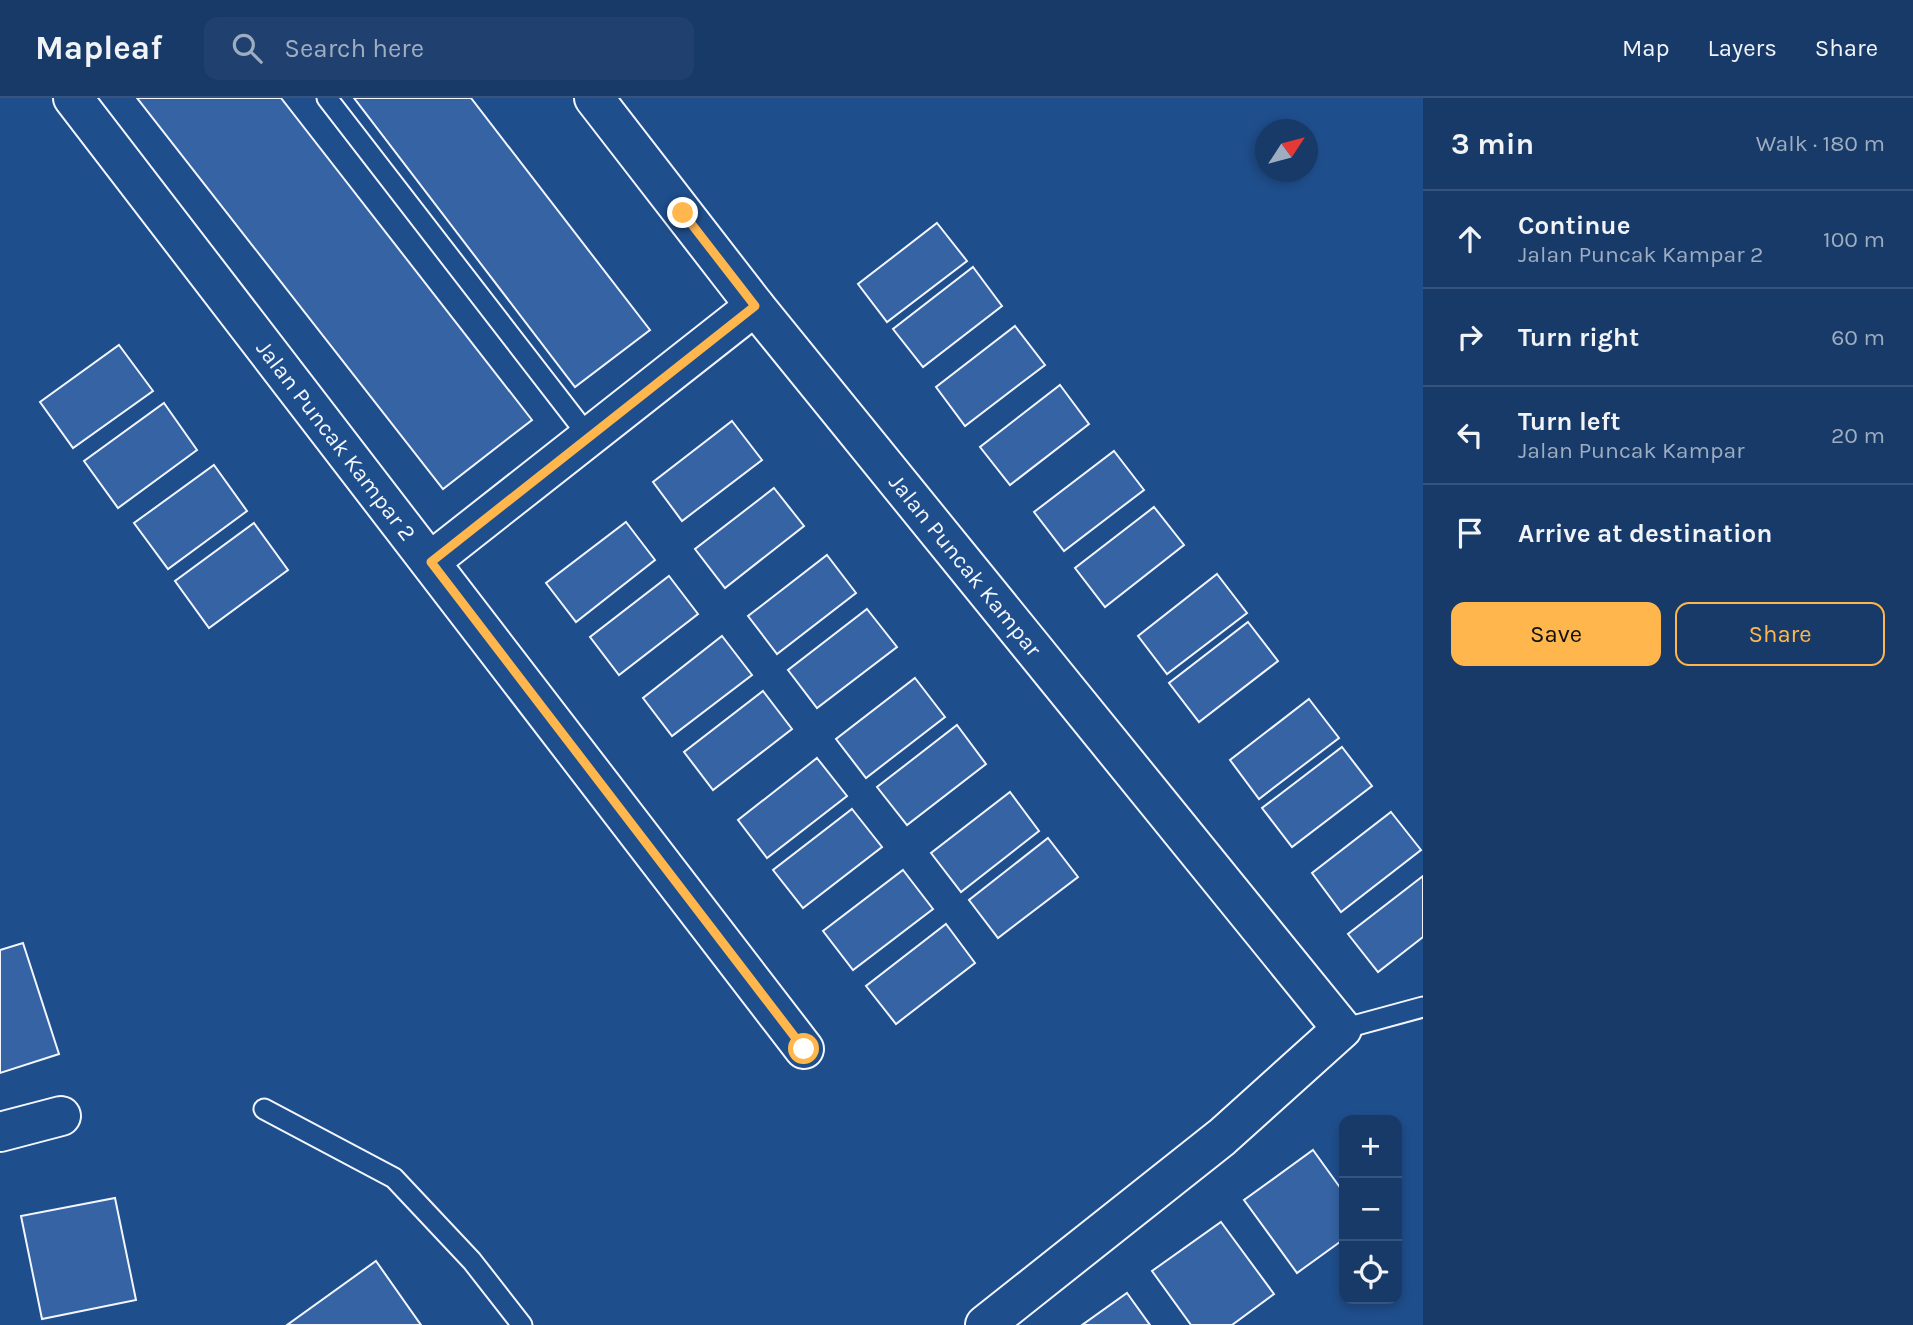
<!DOCTYPE html>
<meta charset="utf-8">
<style>
:root{--surface:#173a69;--page:#20416f;--text:#f1f3f6;--muted:#9eadc0;--line:#36547d;--accent:#ffb74d}
body{margin:0;font-family:Karla,sans-serif;background:var(--page);color:var(--text)}
.controls{position:absolute;right:21px;bottom:21px;display:grid;overflow:hidden;border-radius:14px;box-shadow:0 4px 10px #0003}
.controls button{width:63px;height:63px;display:grid;place-items:center;padding:0;border:0;border-bottom:2px solid var(--line);background:var(--surface);color:var(--text);font:35px sans-serif}
.compass{position:absolute;left:1255px;top:21px;width:63px;height:63px;border-radius:50%;background:var(--surface);box-shadow:0 4px 10px #0003;rotate:54deg}
.stop{position:absolute;width:21px;height:21px;margin:-16px;border:5px solid #ffb74d;border-radius:50%;background:#fff}
.stop.end{background:#ffb74d;border-color:#fff;box-shadow:0 2px 7px #0008}
.list{margin:0;padding:0;list-style:none}
h2{display:flex;justify-content:space-between;align-items:center;height:91px;margin:0;padding:0 28px;font-size:30px}
h2 small{font-size:23px;font-weight:400;color:var(--muted)}
.list li{display:grid;grid-template-columns:46px 1fr auto;gap:21px;align-items:center;box-sizing:border-box;height:98px;padding:0 28px;border-top:2px solid var(--line)}
.list b{display:block;font-size:26px;white-space:nowrap}
.list p{margin:0;font-size:23px;white-space:nowrap;color:var(--muted)}
.list em{font-size:23px;font-style:normal;color:var(--muted)}
.actions{display:flex;gap:14px;padding:21px 28px}
.actions a{flex:1;padding:16px 0;border:2px solid var(--accent);border-radius:14px;text-align:center;font-size:24px;color:var(--accent)}
.actions .main{background:var(--accent);color:#111}
.icon{flex:none;width:38px;height:38px;fill:none;stroke:currentColor;stroke-width:2;stroke-linecap:round;stroke-linejoin:round}
.map{position:relative;flex:none;width:1423px;height:1227px;overflow:hidden}
header{display:flex;align-items:center;gap:42px;box-sizing:border-box;height:98px;padding:0 35px;background:var(--surface);border-bottom:2px solid var(--line)}
header strong{font-size:33px}
nav{display:flex;gap:38px;margin-inline-start:auto;font-size:24px}
.search{width:490px;height:63px;background:var(--page);display:flex;align-items:center;gap:18px;box-sizing:border-box;padding:0 24px;border-radius:14px;color:var(--muted);font-size:26px}
main{display:flex}
aside{flex:1;background:var(--surface)}
.map>svg:first-child{display:block}
.building{fill:#3563a3;stroke:#f2f6ff;stroke-width:2}
.lines{fill:none;stroke-linecap:round;stroke-linejoin:round}
.service-casing{stroke:#f2f6ff;stroke-width:23}
.minor-casing{stroke:#f2f6ff;stroke-width:42}
.service{stroke:#1f4e8c;stroke-width:19}
.minor{stroke:#1f4e8c;stroke-width:38}
.route{stroke:#ffb74d;stroke-width:9}
.labels{text-anchor:middle;dominant-baseline:central;stroke-width:5;stroke-linejoin:round;paint-order:stroke}
.street-label{font-size:23px;fill:#f2f6ff;stroke:#1f4e8c}
</style>
<header>
<strong>Mapleaf</strong>
<div class="search"><svg class="icon" aria-label="search" viewBox="0 0 24 24"><circle cx="10" cy="10" r="6"/><path d="M15 15l6 6"/></svg>Search here</div>
<nav><a>Map</a><a>Layers</a><a>Share</a></nav>
</header>
<main>
<div class="map">
<svg width="1423" height="1227" viewBox="0 0 1423 1227">
<rect width="100%" height="100%" fill="#1f4e8c"/>
<g class="building">
<path d="M137,0H281L532,322L443,391Z"/>
<path d="M354,0H471L650,232L575,289Z"/>
<path d="M937,125L967,163L887,224L858,186Z"/>
<path d="M973,169L1002,208L923,269L893,231Z"/>
<path d="M1015,228L1045,267L965,328L936,289Z"/>
<path d="M119,247L153,293L73,350L40,304Z"/>
<path d="M1060,287L1089,326L1010,387L980,349Z"/>
<path d="M164,305L197,352L118,410L84,363Z"/>
<path d="M732,323L762,362L682,423L653,384Z"/>
<path d="M1114,353L1144,392L1064,453L1034,414Z"/>
<path d="M214,367L247,413L168,471L134,425Z"/>
<path d="M774,390L804,428L725,490L695,451Z"/>
<path d="M1154,409L1184,447L1105,509L1075,470Z"/>
<path d="M626,424L655,462L576,524L546,485Z"/>
<path d="M254,425L288,472L209,530L175,483Z"/>
<path d="M827,457L856,495L777,556L748,518Z"/>
<path d="M1217,476L1247,515L1167,576L1138,538Z"/>
<path d="M669,478L698,516L619,577L590,539Z"/>
<path d="M867,511L897,549L817,610L788,572Z"/>
<path d="M1248,524L1278,563L1199,624L1169,585Z"/>
<path d="M722,538L752,577L672,638L643,600Z"/>
<path d="M915,580L945,619L866,680L836,641Z"/>
<path d="M763,593L792,631L713,692L684,654Z"/>
<path d="M1309,601L1339,640L1259,701L1230,662Z"/>
<path d="M957,627L986,666L907,727L877,689Z"/>
<path d="M1342,649L1372,688L1292,749L1262,710Z"/>
<path d="M817,660L847,698L767,760L738,722Z"/>
<path d="M1010,694L1039,733L961,794L931,755Z"/>
<path d="M852,711L882,749L803,810L773,772Z"/>
<path d="M1391,714L1421,752L1341,814L1312,775Z"/>
<path d="M1048,740L1078,779L998,840L969,802Z"/>
<path d="M903,772L933,811L853,872L823,833Z"/>
<path d="M1423,778V839L1378,874L1348,836Z"/>
<path d="M946,826L975,865L896,926L866,888Z"/>
<path d="M23,845L59,956L0,975V852Z"/>
<path d="M1313,1052L1344,1095V1141L1297,1175L1244,1102Z"/>
<path d="M115,1100L136,1202L42,1221L21,1118Z"/>
<path d="M1221,1124L1274,1196L1232,1227H1191L1152,1173Z"/>
<path d="M376,1163L421,1227H287Z"/>
<path d="M1127,1195L1150,1227H1082Z"/>
</g>
<g class="lines">
<defs>
<g id="service">
<path d="M327,0L589,339"/>
<path d="M1342,931L1423,909"/>
<path d="M264,1011L394,1080L472,1163L522,1227"/>
</g>
<g id="minor">
<path id="s1" d="M73,0L804,951"/>
<path id="s2" d="M594,0L755,208L1342,931L1222,1039L985,1227"/>
<path d="M431,463L755,208"/>
<path d="M0,1034L61,1018"/>
</g>
</defs>
<use href="#service" class="service-casing"/>
<use href="#minor" class="minor-casing"/>
<use href="#service" class="service"/>
<use href="#minor" class="minor"/>
</g>
<g class="lines">
<path class="route" d="M683,115L755,208L431,464L804,951"/>
</g>
<g class="labels">
<g class="street-label">
<text stroke="none"><textPath href="#s1" startOffset="432">Jalan Puncak Kampar 2</textPath></text>
<text stroke="none"><textPath href="#s2" startOffset="597">Jalan Puncak Kampar</textPath></text>
</g>
</g>
</svg>
<div class="controls">
<button>+</button>
<button>−</button>
<button><svg class="icon" aria-label="locate" viewBox="0 0 24 24"><circle cx="12" cy="12" r="6"/><path d="M12 2v4M12 18v4M2 12h4M18 12h4"/></svg></button>
</div>
<svg class="compass" viewBox="-18 -18 36 36"><path d="M0-13l5 13h-10z" fill="#e53935"/><path d="M0 13l5-13h-10z" fill="#9eadc0"/></svg>
<div class="stop" style="left:804px;top:951px"></div>
<div class="stop end" style="left:683px;top:115px"></div>
</div>
<aside>
<h2>3 min<small>Walk · 180 m</small></h2>
<ul class="list">
<li><svg class="icon" aria-label="ahead" viewBox="0 0 24 24"><path d="M12 20V5M6 11l6-6 6 6"/></svg><div><b>Continue</b><p>Jalan Puncak Kampar 2</p></div><em>100 m</em></li>
<li><svg class="icon" aria-label="right" viewBox="0 0 24 24"><path d="M7 20v-9h11M14 6l5 5-5 5"/></svg><div><b>Turn right</b></div><em>60 m</em></li>
<li><svg class="icon" aria-label="left" viewBox="0 0 24 24"><path d="M17 20v-9H6M10 6l-5 5 5 5"/></svg><div><b>Turn left</b><p>Jalan Puncak Kampar</p></div><em>20 m</em></li>
<li><svg class="icon" aria-label="arrive" viewBox="0 0 24 24"><path d="M6 21V4h12l-3 4 3 4H6"/></svg><div><b>Arrive at destination</b></div></li>
</ul>
<div class="actions"><a class="main">Save</a><a>Share</a></div>
</aside>
</main>
